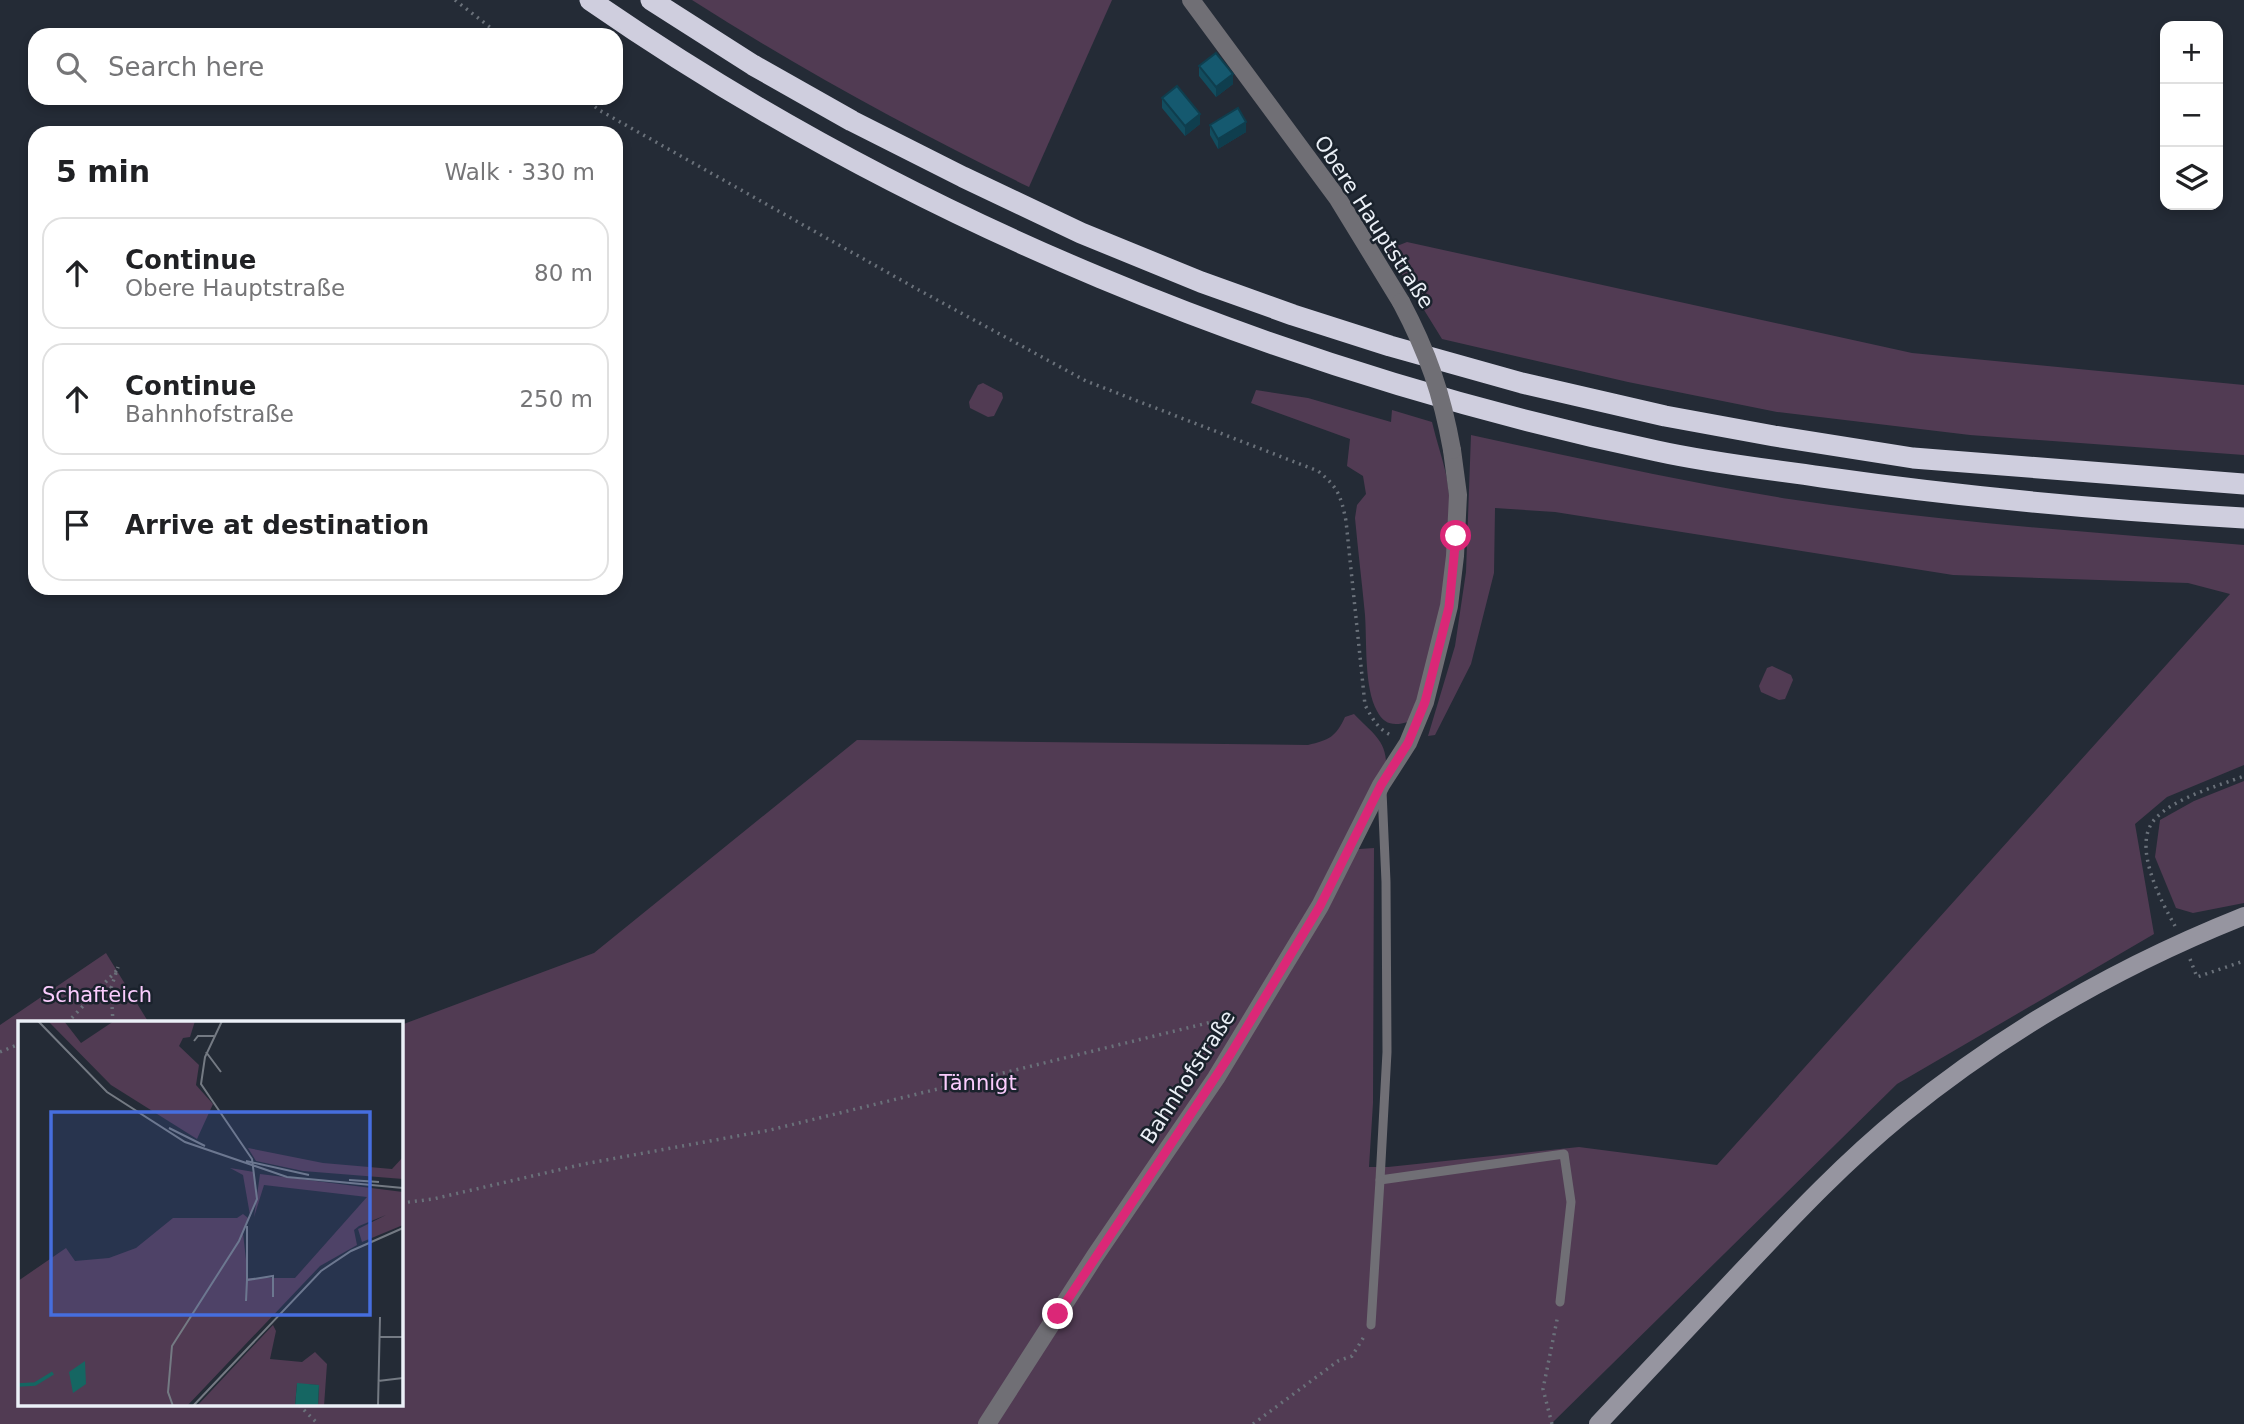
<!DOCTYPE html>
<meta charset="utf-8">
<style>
:root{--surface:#fff;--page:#f2f2f2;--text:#202124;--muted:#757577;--line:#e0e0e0}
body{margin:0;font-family:"DejaVu Sans",sans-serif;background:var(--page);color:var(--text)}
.controls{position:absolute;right:21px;top:21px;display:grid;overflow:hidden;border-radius:14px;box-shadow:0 4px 10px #0003}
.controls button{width:63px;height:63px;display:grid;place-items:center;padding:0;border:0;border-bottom:2px solid var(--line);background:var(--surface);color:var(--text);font:35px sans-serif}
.stop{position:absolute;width:21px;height:21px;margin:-16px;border:5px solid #db2777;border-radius:50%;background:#fff}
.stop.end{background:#db2777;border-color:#fff;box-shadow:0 2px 7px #0008}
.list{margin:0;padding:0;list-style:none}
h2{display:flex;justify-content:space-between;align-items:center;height:91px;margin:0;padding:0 28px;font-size:30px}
h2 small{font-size:23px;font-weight:400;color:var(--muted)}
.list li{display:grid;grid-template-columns:46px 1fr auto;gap:21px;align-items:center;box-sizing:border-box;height:112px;margin:0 14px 14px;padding:0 14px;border:2px solid var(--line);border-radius:21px}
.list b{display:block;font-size:26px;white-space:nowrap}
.list p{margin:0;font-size:23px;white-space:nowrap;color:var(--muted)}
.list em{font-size:23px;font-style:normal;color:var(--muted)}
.icon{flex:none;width:38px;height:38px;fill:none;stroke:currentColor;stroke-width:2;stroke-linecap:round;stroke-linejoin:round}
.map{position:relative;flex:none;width:2244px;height:1424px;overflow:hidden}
.search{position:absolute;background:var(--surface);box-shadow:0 4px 10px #0003;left:28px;top:28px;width:595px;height:77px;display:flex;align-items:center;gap:18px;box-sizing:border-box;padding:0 24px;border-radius:21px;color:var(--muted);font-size:26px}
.panel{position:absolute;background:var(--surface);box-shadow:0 4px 10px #0003;left:28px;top:126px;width:595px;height:469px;border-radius:21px}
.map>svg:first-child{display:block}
.green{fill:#513b53}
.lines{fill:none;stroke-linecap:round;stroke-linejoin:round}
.path{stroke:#6a717a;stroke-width:3.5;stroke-dasharray:2 5;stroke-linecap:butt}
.lane{stroke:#706f75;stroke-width:9}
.street{stroke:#706f75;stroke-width:18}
.secondary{stroke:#9695a0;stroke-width:18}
.highway{stroke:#cfcede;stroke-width:21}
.street-bridge{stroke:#706f75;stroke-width:18}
.wall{fill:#124d5f}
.shaded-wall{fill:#0f3e4e}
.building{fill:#15596f;stroke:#0f3e4e;stroke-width:2}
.route{stroke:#db2777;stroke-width:9}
.labels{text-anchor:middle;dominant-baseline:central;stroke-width:5;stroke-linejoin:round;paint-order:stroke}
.street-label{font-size:21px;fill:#ebf0f7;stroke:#1a222c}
.park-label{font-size:21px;fill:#faccfd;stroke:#1a222c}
.inset-river{fill:none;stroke:#156662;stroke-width:3.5}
.inset-road{fill:none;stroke:#747a83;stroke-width:2}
.view{fill:#466ede;fill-opacity:0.15;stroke:#466ede;stroke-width:3.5}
.inset-edge{fill:none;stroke:#ebf0f7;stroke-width:3.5}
</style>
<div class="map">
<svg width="2244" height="1424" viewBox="0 0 2244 1424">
<rect width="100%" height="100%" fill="#242b36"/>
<g class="green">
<path d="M692,0H1112L1029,187C914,131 800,69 692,0Z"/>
<path d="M1407,242L1912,353L2244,385V455L1970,435L1777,412L1628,382L1442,339L1387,250Z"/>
<path d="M983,383L1002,393L1003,398L994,416L988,417L970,408L969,402L978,385Z"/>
<path d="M1256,390L1308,398L1391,422L1392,410L1432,422C1436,439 1442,457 1446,474C1461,552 1438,649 1408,722C1394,726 1384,725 1377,711C1364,687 1367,643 1365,615C1362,583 1358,551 1355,518L1357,505L1366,494L1363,476L1347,466L1350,439L1251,403Z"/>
<path d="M1471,435C1577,458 1683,482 1789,499C1940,522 2092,532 2244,545V765L2167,797L2135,824L2154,934L1897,1084L1551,1424H0V1025L106,953L149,1023H19V1405H401V1025L594,953L857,740L1308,745C1329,740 1336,737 1345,717L1354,714C1372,733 1388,741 1386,769L1345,850L1374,848L1373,1103L1369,1167H1388L1579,1147L1717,1165L2230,594L2188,583L1953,575L1555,512L1495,508L1494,573L1471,664L1435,735L1428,736L1455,646L1466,572Z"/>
<path d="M1772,666L1791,675L1793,680L1785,699L1779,700L1761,692L1759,686L1767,668Z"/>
<path d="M2244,781V903L2193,913L2176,908L2155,857L2160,820L2194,801Z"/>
</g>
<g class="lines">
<g class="path">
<path d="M455,0L500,35"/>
<path d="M584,98L599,110L917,289L1086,381L1318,471C1338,487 1341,496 1346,521L1365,705C1372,718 1378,730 1393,736"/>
<path d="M2175,926C2161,901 2131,845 2155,819C2174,798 2218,786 2244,776"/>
<path d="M2190,959L2197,977L2244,961"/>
<path d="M67,1023L117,970"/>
<path d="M113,1023L111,988L118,967"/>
<path d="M0,1052L19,1044"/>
<path d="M401,1203L433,1199L584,1164L770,1130L1232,1017"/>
<path d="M299,1405L318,1424"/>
<path d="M1253,1424L1338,1361L1352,1356L1365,1335"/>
<path d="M1552,1424L1543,1389L1558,1315"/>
</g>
<g class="lane">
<path d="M1382,791L1386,882L1387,1052L1380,1180L1564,1154L1571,1202L1560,1302"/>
<path d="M1371,1325L1380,1180"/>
</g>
<g class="street">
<path d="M1191,0L1338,199L1401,302"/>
<path d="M987,1424L1095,1256L1216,1078L1320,906L1381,785L1408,743L1425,702L1449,606L1455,556L1458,495L1452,450"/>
</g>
<path class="secondary" d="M1598,1424C1644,1375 1690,1326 1736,1277C1789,1221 1842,1164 1902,1115C2005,1031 2121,965 2244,916"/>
<g class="highway">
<path d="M590,0C907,220 1280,371 1657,451C1711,463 1767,469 1822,477C1962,497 2103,510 2244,518"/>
<path d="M651,0L753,65L852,121L963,177L1081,233L1201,282L1293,315L1390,346L1522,383L1665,416L1774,436L1913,458L2244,484"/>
</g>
<path class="street-bridge" d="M1401,302C1428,353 1442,394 1452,450"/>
</g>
<g class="wall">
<path d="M1199,66L1233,84L1216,97L1199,76Z"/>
<path d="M1162,98L1200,124L1185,136L1162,108Z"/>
<path d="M1210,125L1246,132L1218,149L1210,135Z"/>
</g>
<g class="shaded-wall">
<path d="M1233,74V84L1216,97V87Z"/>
<path d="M1200,114V124L1185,136V126Z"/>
<path d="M1246,122V132L1218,149V139Z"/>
</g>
<g class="building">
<path d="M1216,53L1233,74L1216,87L1199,66Z"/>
<path d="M1177,86L1200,114L1185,126L1162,98Z"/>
<path d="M1238,108L1246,122L1218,139L1210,125Z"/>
</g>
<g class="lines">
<path class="route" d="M1058,1314L1230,1055L1320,906L1381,785L1408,743L1425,702L1449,607L1456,536"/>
</g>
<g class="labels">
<g class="street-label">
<text transform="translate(1374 222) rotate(57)">Obere Hauptstraße</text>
<text transform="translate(1188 1077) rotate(-57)">Bahnhofstraße</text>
</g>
<g class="park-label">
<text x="97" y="995">Schafteich</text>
<text x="978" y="1083">Tännigt</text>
</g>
</g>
<g transform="translate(18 1021)">
<rect width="385" height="385" fill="#242b36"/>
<path d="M30,0H46L63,22L96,0H177L172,16L165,17L161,25L181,44L178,64L195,83L179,118L93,64ZM230,127L305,142L374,148L385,136V158L285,150L238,140ZM212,147L236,151L239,176L232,194L225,154ZM242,153L385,171V204L344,221L340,208L368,194L341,205L336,209L339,224L302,245L169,385H0V260L48,227L57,240L91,237L118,227L155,197H219L225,193L230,197L225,212L230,257H277L349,176L246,164L236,196ZM255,304L258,310L252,338L284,341L297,331L309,343L306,385H300L301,364L279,363L277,385H179Z" fill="#513b53"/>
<path d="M67,340L68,363L55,372L51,351ZM279,362L301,364L300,385H277Z" fill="#156662"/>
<path class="inset-river" d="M0,364L17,363L35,352"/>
<path class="inset-road" d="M20,0L89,71L167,121L269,156L385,167M176,20L180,15H196M188,31L203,51M151,107L187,125M228,140L291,154M331,159L361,161M229,205V259L255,255V276M228,280L229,259M361,316H385M360,360L385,357M155,385L150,371L154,325L221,220L239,178L234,138L183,63L187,36L204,0M175,385L303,250L333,230L385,207M360,385L362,296"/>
<path class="view" d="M33,91H352V294H33Z"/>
<rect width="385" height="385" class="inset-edge"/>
</g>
</svg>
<div class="controls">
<button>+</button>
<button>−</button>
<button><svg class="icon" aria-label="layers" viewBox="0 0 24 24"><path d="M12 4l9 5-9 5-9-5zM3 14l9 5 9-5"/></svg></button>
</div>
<div class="stop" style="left:1456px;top:536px"></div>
<div class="stop end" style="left:1058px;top:1314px"></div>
<div class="search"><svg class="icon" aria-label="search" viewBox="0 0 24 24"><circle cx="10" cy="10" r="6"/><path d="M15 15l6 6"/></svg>Search here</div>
<section class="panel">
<h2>5 min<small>Walk · 330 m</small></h2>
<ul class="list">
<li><svg class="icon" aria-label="ahead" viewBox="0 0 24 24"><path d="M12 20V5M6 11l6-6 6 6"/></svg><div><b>Continue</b><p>Obere Hauptstraße</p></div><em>80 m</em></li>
<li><svg class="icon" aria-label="ahead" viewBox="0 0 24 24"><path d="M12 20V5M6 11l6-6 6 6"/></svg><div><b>Continue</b><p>Bahnhofstraße</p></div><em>250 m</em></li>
<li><svg class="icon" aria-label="arrive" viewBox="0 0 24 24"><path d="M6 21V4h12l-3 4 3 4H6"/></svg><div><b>Arrive at destination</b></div></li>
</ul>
</section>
</div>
